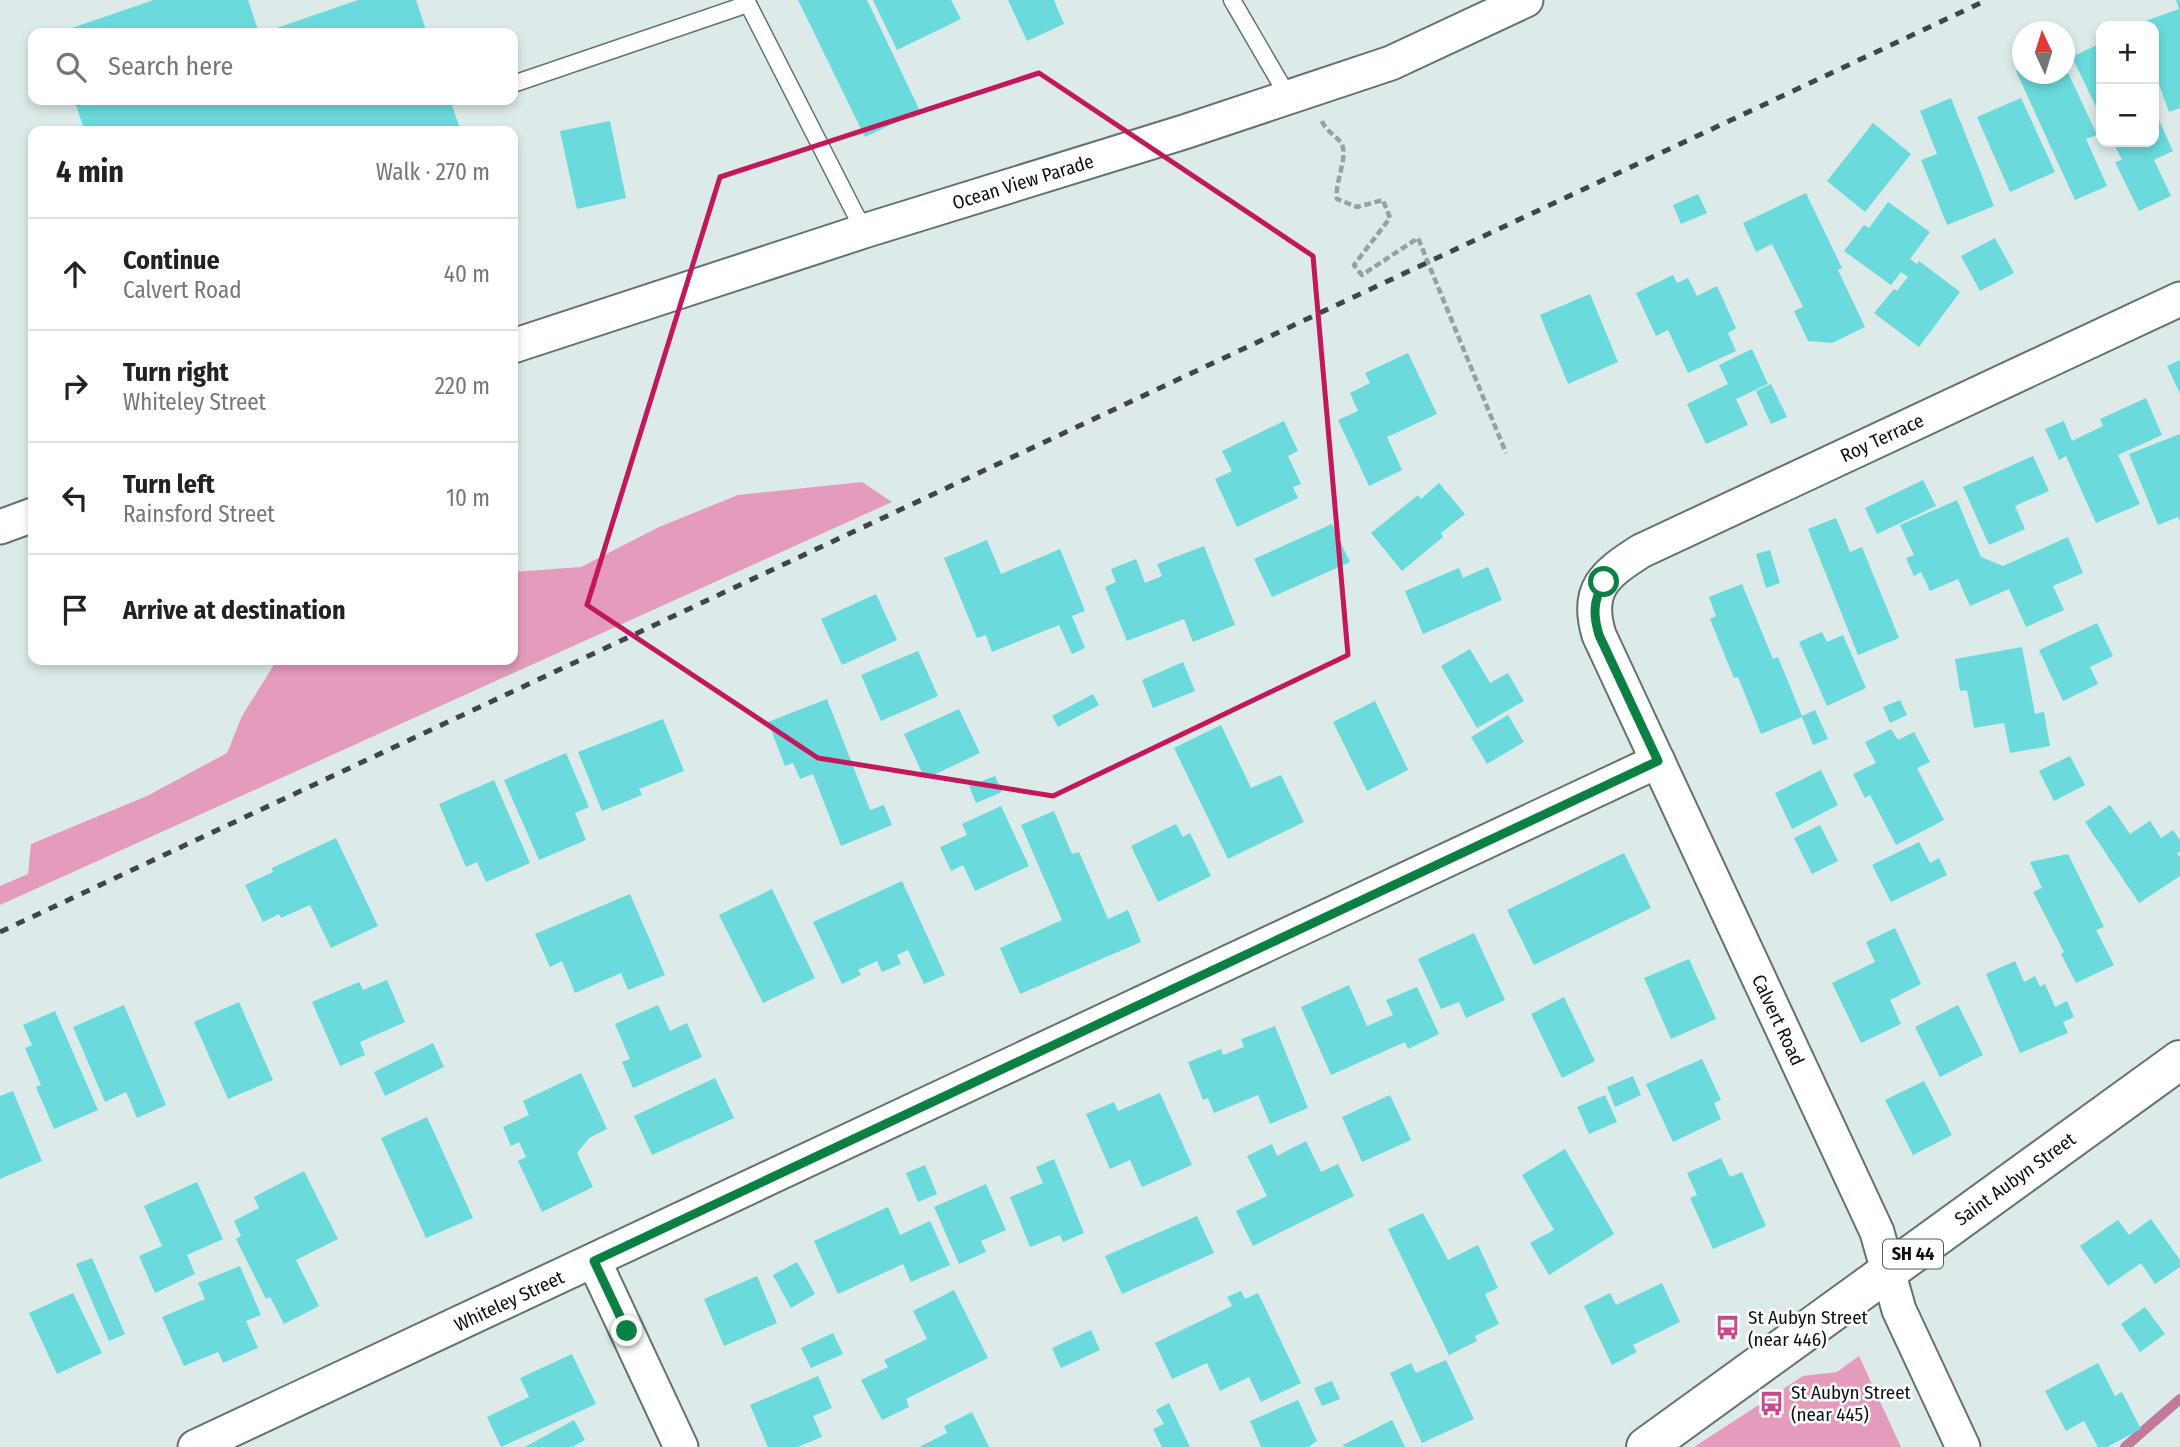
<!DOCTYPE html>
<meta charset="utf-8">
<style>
:root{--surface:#fff;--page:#f2f2f2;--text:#222;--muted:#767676;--line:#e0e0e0}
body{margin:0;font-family:"Fira Sans Condensed",sans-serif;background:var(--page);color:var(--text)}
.controls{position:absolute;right:21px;top:21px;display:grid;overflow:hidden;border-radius:14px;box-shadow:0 4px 10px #0003}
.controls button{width:63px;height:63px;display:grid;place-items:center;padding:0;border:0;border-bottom:2px solid var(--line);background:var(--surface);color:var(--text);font:35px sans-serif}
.compass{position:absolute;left:2012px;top:21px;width:63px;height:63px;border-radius:50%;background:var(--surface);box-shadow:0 4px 10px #0003;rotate:356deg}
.stop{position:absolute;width:21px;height:21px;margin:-16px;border:5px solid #0b8043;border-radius:50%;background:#fff}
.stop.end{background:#0b8043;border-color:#fff;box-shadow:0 2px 7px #0008}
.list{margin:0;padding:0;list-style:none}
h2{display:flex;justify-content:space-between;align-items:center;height:91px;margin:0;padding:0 28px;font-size:30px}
h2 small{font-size:23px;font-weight:400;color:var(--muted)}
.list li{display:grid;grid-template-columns:46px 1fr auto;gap:21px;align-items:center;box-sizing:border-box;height:112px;padding:0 28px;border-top:2px solid var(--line)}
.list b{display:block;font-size:26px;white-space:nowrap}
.list p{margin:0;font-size:23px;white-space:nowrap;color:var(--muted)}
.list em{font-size:23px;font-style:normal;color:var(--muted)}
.icon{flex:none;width:38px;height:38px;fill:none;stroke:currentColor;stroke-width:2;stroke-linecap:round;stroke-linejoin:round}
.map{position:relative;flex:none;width:2180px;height:1447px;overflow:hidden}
.search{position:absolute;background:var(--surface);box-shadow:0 4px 10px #0003;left:28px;top:28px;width:490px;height:77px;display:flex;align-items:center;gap:18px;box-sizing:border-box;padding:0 24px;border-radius:14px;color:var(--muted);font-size:26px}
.panel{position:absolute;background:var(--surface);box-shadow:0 4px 10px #0003;left:28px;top:126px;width:490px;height:539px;border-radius:14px}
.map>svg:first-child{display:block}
.green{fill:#e49bbc}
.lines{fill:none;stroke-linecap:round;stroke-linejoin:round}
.stream{stroke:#c3799b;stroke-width:10}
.building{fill:#6adadc}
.service-casing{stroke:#657171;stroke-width:19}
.minor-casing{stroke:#657171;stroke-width:37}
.trunk-casing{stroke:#657171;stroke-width:42}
.path{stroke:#97a1a1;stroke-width:4.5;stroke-dasharray:7 3.5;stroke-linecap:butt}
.service{stroke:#fff;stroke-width:16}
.minor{stroke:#fff;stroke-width:33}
.trunk{stroke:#fff;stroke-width:38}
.rail{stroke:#404646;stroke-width:5;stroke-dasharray:9 9;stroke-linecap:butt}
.route{stroke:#0b8043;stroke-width:9}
.marked{fill:none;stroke:#c2185b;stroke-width:5;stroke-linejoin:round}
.labels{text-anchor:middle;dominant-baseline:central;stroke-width:5;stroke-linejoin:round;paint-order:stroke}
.shield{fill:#fff;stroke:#555858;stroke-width:2}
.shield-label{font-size:18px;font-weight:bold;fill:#0c1010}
.street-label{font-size:19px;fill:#0c1010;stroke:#fff}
.poi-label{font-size:19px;fill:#0c1010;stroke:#fff;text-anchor:start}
</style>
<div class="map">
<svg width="2180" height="1447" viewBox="0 0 2180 1447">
<rect width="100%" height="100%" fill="#dceaea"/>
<g class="green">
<path d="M862,482L892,502L0,905V886L28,874L31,844L147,796L227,753L242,716L277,660H513V572L581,567L659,527L738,495Z"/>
<path d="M1859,1356L1901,1447H1694L1803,1376L1837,1372Z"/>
</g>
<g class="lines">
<path class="stream" d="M2125,1447L2180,1399"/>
</g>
<g class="building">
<path d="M154,0H248L259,33H57Z"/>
<path d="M358,0H416L427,33H262Z"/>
<path d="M798,0H867L920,111L865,137Z"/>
<path d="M873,0H951L961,19L897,50Z"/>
<path d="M1008,0H1054L1064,24L1027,41Z"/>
<path d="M2176,0H2180V108L2169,112L2154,71V26H2138L2137,24L2179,9Z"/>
<path d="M2101,43V117L2072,57Z"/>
<path d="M2064,64L2097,135L2086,139L2107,186L2075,200L2016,71L2022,68V74H2064Z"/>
<path d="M1951,98L1994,206L1947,225L1921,160L1937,154L1920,111Z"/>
<path d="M2021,98L2055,172L2010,192L1977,117Z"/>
<path d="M74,100H450L461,131H85Z"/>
<path d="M2154,109L2173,151L2154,160L2171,196L2139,211L2115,162L2122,160L2113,142H2154Z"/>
<path d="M610,121L626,198L577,209L560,131Z"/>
<path d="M1873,123L1911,154L1865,212L1827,181Z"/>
<path d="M1806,193L1842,268L1838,270L1865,327L1832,343L1808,341L1794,311L1803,307L1772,244L1756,252L1743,223Z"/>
<path d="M1698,194L1707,213L1681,224L1673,205Z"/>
<path d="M1888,202L1930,232L1910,259L1917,264L1919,261L1960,292L1919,347L1874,313L1894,289L1897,291L1908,277L1901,272L1891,285L1844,251L1864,225L1869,228Z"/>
<path d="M1995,238L2014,273L1980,291L1961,256Z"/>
<path d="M1673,275L1677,283L1688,278L1697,296L1717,286L1736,328L1728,333L1736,351L1688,373L1668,330L1656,336L1636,293Z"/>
<path d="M1590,294L1618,362L1568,384L1540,315Z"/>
<path d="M1752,349L1768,384L1736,399L1748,425L1706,444L1687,404L1728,384L1719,365Z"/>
<path d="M1408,353L1437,414L1387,437L1402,470L1369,486L1338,420L1358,411L1350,393L1370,383L1365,373Z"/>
<path d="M2180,360V394L2167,366Z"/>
<path d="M1771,384L1787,417L1771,424L1756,391Z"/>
<path d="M2146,398L2162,435L2118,455L2140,504L2096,523L2066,456L2059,460L2045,429L2064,421L2072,441L2103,426L2100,419Z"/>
<path d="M1284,421L1298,451L1288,456L1301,484L1293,487L1298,498L1237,527L1215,479L1232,471L1222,451Z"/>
<path d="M2180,434V523L2178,517L2158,525L2129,454Z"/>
<path d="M2033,456L2049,491L2015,506L2025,529L1989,545L1963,487Z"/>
<path d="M1923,480L1936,506L1877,534L1865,508Z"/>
<path d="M1439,483L1465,514L1441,533L1443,537L1402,571L1371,533L1418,495L1421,499Z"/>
<path d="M1957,500L1981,557L2003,566L2068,537L2083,573L2053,586L2064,610L2026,627L2009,589L1970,606L1958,579L1930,591L1921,572L1914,576L1906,558L1914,555L1900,525Z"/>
<path d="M1836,518L1850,552L1862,547L1899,638L1858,655L1808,529Z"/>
<path d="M1332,524L1350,562L1272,597L1254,559Z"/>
<path d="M987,540L1001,574L1060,549L1085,611L1072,616L1085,648L1072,654L1059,625L992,652L986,635L977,638L944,558Z"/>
<path d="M1204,546L1235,625L1193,642L1184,619L1127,641L1105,587L1116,582L1111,569L1136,559L1145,583L1162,576L1157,564Z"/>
<path d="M1770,550L1780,583L1766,588L1756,554Z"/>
<path d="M1488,567L1502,600L1423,634L1405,591L1459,568L1463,578Z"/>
<path d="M1742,584L1773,659L1778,657L1802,716L1815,710L1828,739L1813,745L1802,717L1761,734L1738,677L1734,678L1710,619L1716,616L1709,597Z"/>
<path d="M876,594L897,640L842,665L821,619Z"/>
<path d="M2097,623L2113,656L2090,667L2098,684L2063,701L2039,650Z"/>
<path d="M1822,632L1827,642L1843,635L1866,688L1827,706L1799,642Z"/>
<path d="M2022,647L2035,714L2044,712L2050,746L2010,753L2004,723L1974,728L1967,690L1960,691L1955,659Z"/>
<path d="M1470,649L1490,683L1508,673L1524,701L1477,728L1441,666Z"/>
<path d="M918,651L938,696L881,721L861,675Z"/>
<path d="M1183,662L1195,691L1153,708L1142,680Z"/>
<path d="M1093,694L1099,705L1058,727L1052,716Z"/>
<path d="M827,699L870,810L884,805L892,825L841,846L813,774L800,779L793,763L785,766L768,722Z"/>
<path d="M1900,700L1907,715L1890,723L1883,707Z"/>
<path d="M1375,701L1408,770L1367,791L1333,722Z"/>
<path d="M959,709L980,753L925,779L904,734Z"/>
<path d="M1508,715L1524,742L1487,764L1471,737Z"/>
<path d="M663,719L684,771L639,789L642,795L602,811L578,752Z"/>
<path d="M1221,725L1251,788L1281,775L1304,822L1228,859L1174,748Z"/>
<path d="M1891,729L1898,740L1914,732L1930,762L1917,768L1944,820L1896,845L1870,795L1865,798L1853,774L1876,763L1865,742Z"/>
<path d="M566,753L589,807L575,813L586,840L539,860L504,780Z"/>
<path d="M2070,756L2085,785L2054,801L2039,771Z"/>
<path d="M1821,770L1838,805L1792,829L1775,793Z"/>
<path d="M995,776L1002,792L976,803L969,786Z"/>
<path d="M494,780L530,863L486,882L477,862L466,867L439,804Z"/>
<path d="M2110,805L2130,834L2150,821L2161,838L2173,830L2180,840V852L2177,853L2180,857V876L2139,903L2085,822Z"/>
<path d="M1001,806L1029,866L975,891L963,865L951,871L940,847L967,835L962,824Z"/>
<path d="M1054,811L1072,854L1079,852L1108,919L1128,910L1141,942L1020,994L1000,948L1062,920L1021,825Z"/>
<path d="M1176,824L1183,837L1190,833L1211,876L1158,902L1131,846Z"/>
<path d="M1820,825L1838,861L1812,874L1794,838Z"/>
<path d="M336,838L378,926L331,948L310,905L281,918L279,914L263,922L245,885L273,872L272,868Z"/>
<path d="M1919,842L1930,863L1939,858L1947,875L1891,902L1872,865Z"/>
<path d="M1624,853L1651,908L1534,965L1507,910Z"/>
<path d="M2068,854L2104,927L2096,930L2114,965L2076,983L2061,954L2064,952L2033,892L2042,888L2030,862Z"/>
<path d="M902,881L945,975L924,984L908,950L897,955L901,964L882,972L877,961L858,970L861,975L842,984L813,922Z"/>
<path d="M772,889L815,978L763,1003L719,915Z"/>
<path d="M630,894L665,975L628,990L621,973L575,993L562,961L550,967L535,934Z"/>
<path d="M1895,928L1921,984L1890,1000L1901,1024L1861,1043L1832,983L1875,962L1866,942Z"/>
<path d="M1474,933L1505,1000L1466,1018L1459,1002L1441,1009L1418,959Z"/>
<path d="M1689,959L1716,1019L1671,1039L1644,978Z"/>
<path d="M2015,961L2024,982L2035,976L2040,987L2045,984L2055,1007L2067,1001L2074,1017L2063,1022L2068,1033L2020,1053L1986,974Z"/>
<path d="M387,980L405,1022L360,1042L365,1055L340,1066L312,1002L359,982L363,990Z"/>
<path d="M1349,985L1367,1026L1393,1015L1386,1000L1417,987L1439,1034L1408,1049L1405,1042L1331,1075L1301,1007Z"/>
<path d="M1564,997L1595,1061L1562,1078L1531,1014Z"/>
<path d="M239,1002L273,1080L228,1099L194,1022Z"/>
<path d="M124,1005L166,1105L137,1118L126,1092L105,1102L73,1027Z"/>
<path d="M658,1005L670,1031L687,1023L702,1057L633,1088L622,1062L630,1059L615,1024Z"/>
<path d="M1958,1005L1983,1055L1940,1077L1915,1027Z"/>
<path d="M55,1011L98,1110L54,1129L36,1087L41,1085L25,1048L32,1045L23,1025Z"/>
<path d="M1275,1026L1308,1108L1270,1124L1258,1095L1214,1113L1208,1098L1203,1100L1188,1062L1221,1049L1223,1055L1244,1047L1241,1039Z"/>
<path d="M433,1043L444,1067L385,1096L374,1072Z"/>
<path d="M1702,1059L1721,1100L1714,1103L1721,1119L1673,1142L1646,1084Z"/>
<path d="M581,1073L607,1129L589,1138L577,1153L593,1187L542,1212L518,1161L526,1157L519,1142L511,1146L503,1127L529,1115L523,1101Z"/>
<path d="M1633,1076L1641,1095L1615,1107L1607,1087Z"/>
<path d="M715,1078L734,1118L652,1155L634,1116Z"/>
<path d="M1924,1081L1952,1135L1913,1155L1885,1100Z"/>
<path d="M13,1091L42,1161L0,1179V1096Z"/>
<path d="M1160,1093L1192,1165L1142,1187L1130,1160L1110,1169L1086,1114L1114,1102L1118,1111Z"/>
<path d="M1390,1095L1411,1140L1362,1162L1342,1117Z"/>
<path d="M1605,1095L1617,1122L1589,1134L1577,1107Z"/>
<path d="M427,1117L473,1218L426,1238L381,1138Z"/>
<path d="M1306,1141L1321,1172L1338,1164L1354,1196L1253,1246L1236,1211L1267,1196L1247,1156L1272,1144L1277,1156Z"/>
<path d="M1565,1149L1614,1234L1549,1275L1530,1243L1554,1230L1522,1175Z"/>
<path d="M1721,1158L1730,1177L1742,1172L1766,1226L1713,1249L1690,1198L1697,1195L1687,1173Z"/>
<path d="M1054,1159L1084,1233L1063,1242L1060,1235L1030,1247L1010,1197L1043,1183L1036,1167Z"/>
<path d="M925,1165L937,1194L918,1202L906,1173Z"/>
<path d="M304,1171L338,1239L296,1260L319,1306L284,1324L270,1297L266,1299L236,1239L241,1236L234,1221L259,1208L254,1197Z"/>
<path d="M197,1182L223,1239L187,1255L195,1274L155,1293L139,1256L162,1246L144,1206Z"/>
<path d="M986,1184L1006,1230L981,1241L986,1252L959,1264L934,1207Z"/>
<path d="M888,1207L900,1235L930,1221L950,1265L911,1282L903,1264L838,1294L814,1241Z"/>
<path d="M1423,1213L1448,1260L1478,1245L1498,1288L1485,1294L1499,1324L1475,1336L1477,1341L1449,1355L1388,1229Z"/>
<path d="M1197,1216L1214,1253L1122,1294L1105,1256Z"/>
<path d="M2151,1219L2180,1260V1267L2155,1284L2141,1263L2108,1286L2080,1246L2118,1220L2129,1235Z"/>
<path d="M92,1258L125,1334L109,1341L76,1264Z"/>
<path d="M797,1262L815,1294L791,1308L773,1275Z"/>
<path d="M240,1266L261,1315L246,1321L258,1348L223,1363L218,1352L184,1366L162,1317L205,1299L198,1283Z"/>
<path d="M757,1276L777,1323L724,1346L704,1299Z"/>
<path d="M1662,1283L1680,1322L1633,1345L1637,1352L1612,1365L1584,1306L1610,1293L1616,1305Z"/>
<path d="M954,1290L988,1358L906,1399L909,1407L882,1420L861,1380L888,1367L884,1360L927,1339L913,1311Z"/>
<path d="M1241,1291L1245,1299L1258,1293L1301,1383L1261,1402L1249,1377L1220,1391L1207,1363L1172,1379L1155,1343L1232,1306L1227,1297Z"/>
<path d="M73,1293L102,1353L57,1374L29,1313Z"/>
<path d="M2145,1307L2165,1334L2140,1352L2121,1324Z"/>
<path d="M1091,1330L1100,1350L1061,1368L1052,1348Z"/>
<path d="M833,1333L843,1354L811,1368L801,1348Z"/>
<path d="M572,1354L596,1404L501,1447L487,1417L529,1397L520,1378Z"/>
<path d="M1446,1360L1474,1419L1422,1443L1390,1373L1411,1363L1416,1373Z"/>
<path d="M2098,1363L2115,1396L2122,1392L2141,1429L2107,1447H2098L2084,1421L2066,1431L2045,1391Z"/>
<path d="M818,1376L832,1408L813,1416L822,1437L797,1447H768L750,1405Z"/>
<path d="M1332,1381L1340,1399L1322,1406L1314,1388Z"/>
<path d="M1298,1400L1317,1441L1308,1447H1261L1250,1421Z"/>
<path d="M1169,1403L1190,1447H1162L1153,1429L1164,1424L1156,1410Z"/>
<path d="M972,1412L989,1447H919L947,1433L944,1426Z"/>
<path d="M574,1420L585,1440L572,1447H525Z"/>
<path d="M1392,1420L1405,1447H1345L1343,1445Z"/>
</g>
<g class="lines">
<defs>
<g id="service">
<path d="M746,0L864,231"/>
<path d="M1232,0L1289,98"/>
<path d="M513,84L748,4"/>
</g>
<g id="minor">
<path d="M513,346L864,231L1184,132L1391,63L1526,0"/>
<path d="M0,527L33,515"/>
<path d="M594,1261L681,1447"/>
<path d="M195,1447L1658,761"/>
<path d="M1963,1447L1899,1310L1877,1232L1599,635C1585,589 1605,574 1641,551L2180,299"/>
</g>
<path id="trunk" d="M1646,1447L2180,1060"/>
</defs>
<use href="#service" class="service-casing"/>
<use href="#minor" class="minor-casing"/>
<use href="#trunk" class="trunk-casing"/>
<path class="path" d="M1322,121C1326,133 1341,137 1343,148C1346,162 1335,182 1337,199L1357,207L1383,200L1390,218L1354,265L1362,275L1418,238L1506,453"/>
<use href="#service" class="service"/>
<use href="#minor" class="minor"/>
<use href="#trunk" class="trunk"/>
<path class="rail" d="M0,932L1987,0"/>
</g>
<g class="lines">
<path class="route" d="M627,1331L594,1261L1658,761L1599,635C1593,615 1593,601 1604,582"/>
</g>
<path class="marked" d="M1039,73L1313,256L1348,655L1053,796L818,758L587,605L720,177Z"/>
<defs>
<symbol id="bus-bare" viewBox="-9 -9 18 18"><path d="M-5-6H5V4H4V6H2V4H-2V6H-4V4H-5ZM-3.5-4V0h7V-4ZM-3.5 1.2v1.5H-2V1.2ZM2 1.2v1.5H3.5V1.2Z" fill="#ca478d" stroke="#fff" stroke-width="2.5" paint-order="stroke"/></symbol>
</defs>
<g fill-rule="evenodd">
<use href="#bus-bare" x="1710" y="1310" width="35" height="35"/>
<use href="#bus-bare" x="1754" y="1386" width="35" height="35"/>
</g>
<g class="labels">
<rect class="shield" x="1883" y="1239.5" width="60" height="29" rx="5"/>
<g class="shield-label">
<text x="1913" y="1254">SH 44</text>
</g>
<g class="street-label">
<text transform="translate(1023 182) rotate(-17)">Ocean View Parade</text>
<text transform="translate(1882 438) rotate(-25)">Roy Terrace</text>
<text transform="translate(1778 1020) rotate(65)">Calvert Road</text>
<text transform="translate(2015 1179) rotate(-36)">Saint Aubyn Street</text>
<text transform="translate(509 1301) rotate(-25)">Whiteley Street</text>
</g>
<g class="poi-label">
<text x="1748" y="1317">St Aubyn Street<tspan x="1748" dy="22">(near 446)</tspan></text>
<text x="1791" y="1392">St Aubyn Street<tspan x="1791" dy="22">(near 445)</tspan></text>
</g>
</g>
</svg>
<div class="controls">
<button>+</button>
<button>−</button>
</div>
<svg class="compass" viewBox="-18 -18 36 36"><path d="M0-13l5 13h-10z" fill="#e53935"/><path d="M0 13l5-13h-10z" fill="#767676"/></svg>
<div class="stop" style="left:1604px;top:582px"></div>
<div class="stop end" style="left:627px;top:1331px"></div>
<div class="search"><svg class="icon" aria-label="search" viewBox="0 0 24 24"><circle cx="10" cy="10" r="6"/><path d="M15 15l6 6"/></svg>Search here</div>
<section class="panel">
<h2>4 min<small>Walk · 270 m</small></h2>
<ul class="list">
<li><svg class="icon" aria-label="ahead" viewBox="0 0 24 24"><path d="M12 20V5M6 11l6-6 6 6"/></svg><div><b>Continue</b><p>Calvert Road</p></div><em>40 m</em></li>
<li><svg class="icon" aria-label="right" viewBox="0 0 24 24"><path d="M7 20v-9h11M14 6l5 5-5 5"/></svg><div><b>Turn right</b><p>Whiteley Street</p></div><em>220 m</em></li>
<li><svg class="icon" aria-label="left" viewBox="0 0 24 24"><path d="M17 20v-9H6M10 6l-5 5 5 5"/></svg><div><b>Turn left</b><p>Rainsford Street</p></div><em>10 m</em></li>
<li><svg class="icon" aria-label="arrive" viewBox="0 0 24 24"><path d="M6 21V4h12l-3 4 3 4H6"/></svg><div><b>Arrive at destination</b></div></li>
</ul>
</section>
</div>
